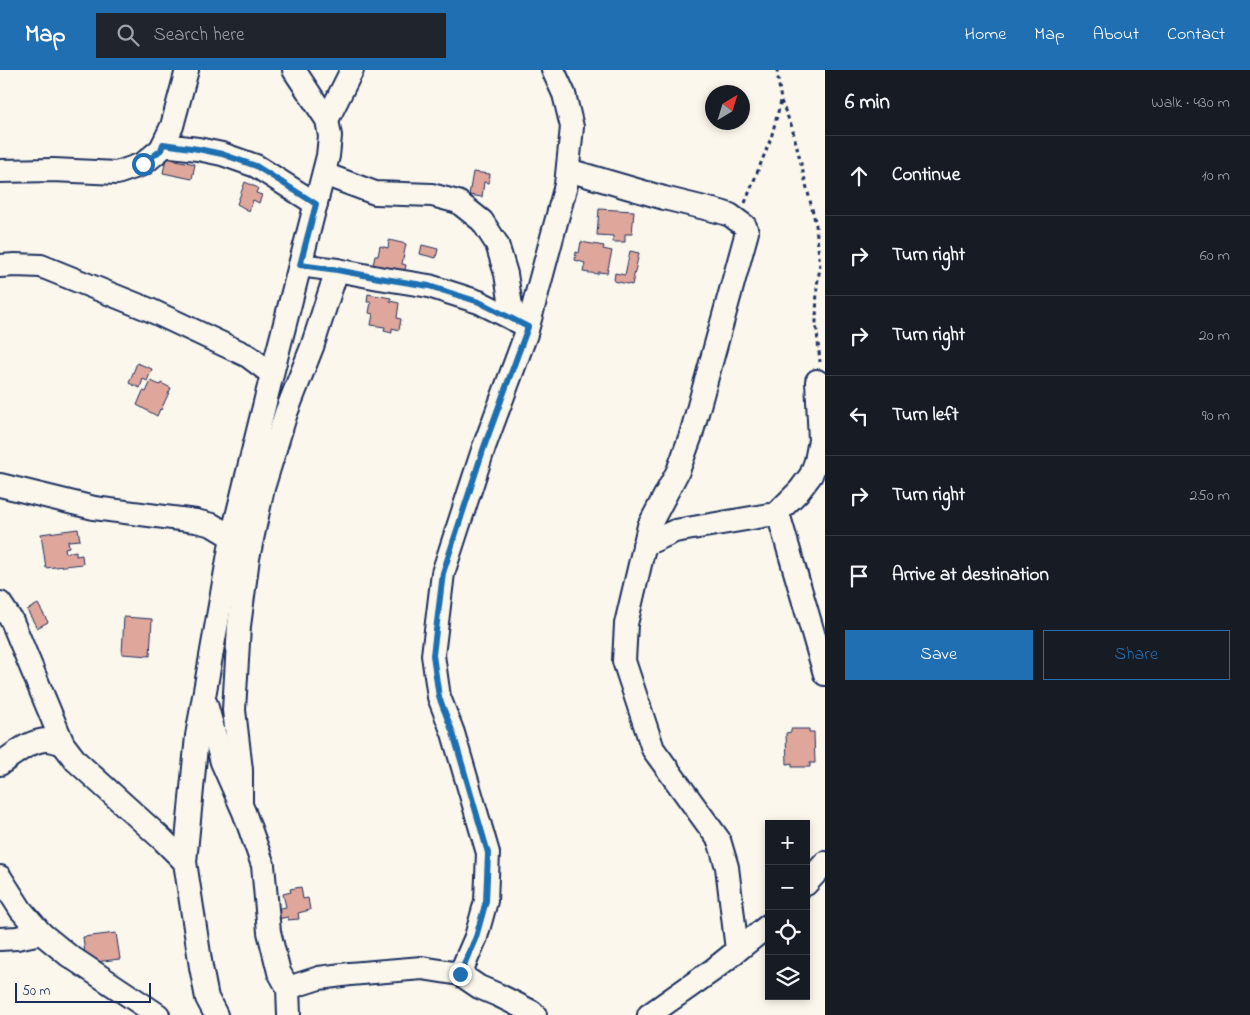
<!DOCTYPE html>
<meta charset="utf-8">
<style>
:root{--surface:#171b24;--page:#20242c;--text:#f1f3f6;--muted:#9ea1a6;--line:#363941;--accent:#1f6fb2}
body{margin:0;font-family:"Indie Flower",sans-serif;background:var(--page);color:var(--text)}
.controls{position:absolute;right:15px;bottom:15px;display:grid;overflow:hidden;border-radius:0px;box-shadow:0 2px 8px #0003}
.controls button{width:45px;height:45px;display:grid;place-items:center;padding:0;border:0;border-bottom:1px solid var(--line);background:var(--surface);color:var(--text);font:25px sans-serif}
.compass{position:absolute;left:705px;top:15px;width:45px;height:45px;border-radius:50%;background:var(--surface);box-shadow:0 2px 8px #0003;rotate:38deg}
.scale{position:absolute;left:15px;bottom:12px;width:136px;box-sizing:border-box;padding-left:5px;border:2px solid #1b2f5e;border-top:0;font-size:14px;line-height:18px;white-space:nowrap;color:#1b2f5e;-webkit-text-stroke:4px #fbf7ec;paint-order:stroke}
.stop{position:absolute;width:15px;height:15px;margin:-11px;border:4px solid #1f6fb2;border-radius:50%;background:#fff}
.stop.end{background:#1f6fb2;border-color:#fff;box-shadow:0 1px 5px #0008}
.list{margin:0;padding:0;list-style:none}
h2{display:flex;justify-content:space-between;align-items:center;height:65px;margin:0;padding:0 20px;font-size:21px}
h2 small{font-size:16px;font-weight:400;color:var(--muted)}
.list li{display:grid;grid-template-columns:32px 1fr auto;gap:15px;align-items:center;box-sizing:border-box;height:80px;padding:0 20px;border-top:1px solid var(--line)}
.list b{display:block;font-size:19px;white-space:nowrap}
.list em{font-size:16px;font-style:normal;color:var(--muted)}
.actions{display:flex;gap:10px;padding:15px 20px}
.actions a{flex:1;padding:11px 0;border:1px solid var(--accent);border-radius:0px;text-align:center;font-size:18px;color:var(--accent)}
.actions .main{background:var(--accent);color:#fff}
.icon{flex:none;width:28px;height:28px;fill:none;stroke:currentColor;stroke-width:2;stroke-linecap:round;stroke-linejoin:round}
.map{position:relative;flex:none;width:825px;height:945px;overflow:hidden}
header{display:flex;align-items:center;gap:30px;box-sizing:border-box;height:70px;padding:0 25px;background:var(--accent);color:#fff}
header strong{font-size:24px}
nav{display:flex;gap:28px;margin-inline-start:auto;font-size:18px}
.search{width:350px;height:45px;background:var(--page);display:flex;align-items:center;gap:12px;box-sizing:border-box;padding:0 18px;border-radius:0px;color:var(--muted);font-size:19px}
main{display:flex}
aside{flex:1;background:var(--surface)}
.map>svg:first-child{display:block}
.building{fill:#dfa69b;stroke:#1b2f5e}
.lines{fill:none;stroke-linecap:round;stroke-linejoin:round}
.minor-casing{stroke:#1b2f5e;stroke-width:26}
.path{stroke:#1b2f5e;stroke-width:3;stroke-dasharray:4 4;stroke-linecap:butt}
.minor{stroke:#fbf7ec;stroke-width:22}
.route{stroke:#1f6fb2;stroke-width:6}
</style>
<header>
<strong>Map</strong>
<div class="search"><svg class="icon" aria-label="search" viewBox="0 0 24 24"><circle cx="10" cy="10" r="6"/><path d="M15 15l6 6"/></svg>Search here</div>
<nav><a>Home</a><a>Map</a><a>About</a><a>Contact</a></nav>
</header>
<main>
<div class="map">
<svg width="825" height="945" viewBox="0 0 825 945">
<rect width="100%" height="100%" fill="#fbf7ec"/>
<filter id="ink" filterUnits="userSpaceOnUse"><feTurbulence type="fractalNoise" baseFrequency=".02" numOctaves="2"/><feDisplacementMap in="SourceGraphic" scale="10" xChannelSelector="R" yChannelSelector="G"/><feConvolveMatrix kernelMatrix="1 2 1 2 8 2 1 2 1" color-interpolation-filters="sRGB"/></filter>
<g filter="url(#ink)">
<g class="building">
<path d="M166,88L195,94L192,109L163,103Z"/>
<path d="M473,102L490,104L489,113L484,112L482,127L469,125Z"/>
<path d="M245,112L258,118L256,123L262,125L259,133L253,130L249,141L237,134Z"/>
<path d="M599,139L634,141L632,164H625V172H613V166L597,165Z"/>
<path d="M389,170L406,174L402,194L406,195L404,204L383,200L384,197L373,195L375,186H378L380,176L388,178Z"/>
<path d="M581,172L604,176L603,179L612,181L607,203L598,202V204L583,202L585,193L575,190L576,182L579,183Z"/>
<path d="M422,175L438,179L436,188L420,184Z"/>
<path d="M630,181L639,183L632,215L614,211L615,203L625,205Z"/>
<path d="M368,224L391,228L390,231L399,233L397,248L401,249L399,260L392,258V263L384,261L385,257L371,255L373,244L369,243L371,232H367Z"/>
<path d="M137,293L152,299L147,311L143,309L140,318L129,313Z"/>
<path d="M151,311L160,315L161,313L171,318L161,340L160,339L157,346L137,335L143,321L146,322Z"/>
<path d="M78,459L80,470L68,471L69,477L65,478L66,483L76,481V486L82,485L83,494L46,498L41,464Z"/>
<path d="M38,534L48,552L37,558L27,540Z"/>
<path d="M124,547L152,549L150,586L122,584Z"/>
<path d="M791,659H809V662H814L815,693H810V697H792V693L787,694L786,663L791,662Z"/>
<path d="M301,817L303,829L308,828L310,840L298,843L299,849L288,850V847L277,849L276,839L286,837L283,824L291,822L290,819Z"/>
<path d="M116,863L120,889L86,893L83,867Z"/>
</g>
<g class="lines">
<defs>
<g id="minor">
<path d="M327,50L352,0"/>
<path d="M163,75L198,79L222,84L256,96L316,134"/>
<path d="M568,100L664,128L721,142L730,145L745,156L747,162L691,365L678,401L649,456L626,554L624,591L653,679L719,770L727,797L737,880"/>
<path d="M0,101L53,100L117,103L143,94L161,79L172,56L187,0"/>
<path d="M324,104L375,123L432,125L458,132L482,151L497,174L506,204L513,249"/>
<path d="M300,195L337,200L379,208L429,216L479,232L523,254"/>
<path d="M0,196L15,195L41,196L150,240L248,286L272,304"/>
<path d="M0,415L94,438L196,451L212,455L232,467"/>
<path d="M774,446L799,421L811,405L816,391L820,370L817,311"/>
<path d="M644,475L675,461L769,445L774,446L780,450L825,604"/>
<path d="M0,533L12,551L63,674L76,691L163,770L185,792"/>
<path d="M206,634L222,692L244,742L263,795L269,862L279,902L288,918L289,945"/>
<path d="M0,694C13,685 30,670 47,670C52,670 57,672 63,674"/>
<path d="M241,734V700L234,640L239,556L248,488L263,418L286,343L312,277L337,200"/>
<path d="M0,807L21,840L41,863L68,885L158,945"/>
<path d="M806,814L825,793"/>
<path d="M0,869L17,868L41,863"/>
<path d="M460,904L476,867L486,831L488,783L453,663L439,627L433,585L443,503L484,377L526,264L566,115L572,57L564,24L553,0"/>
<path d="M288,918L319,908L350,904L422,898L460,904L479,917L498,925L532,942L535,945"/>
<path d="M216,945L207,928L201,897L185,792L197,666L232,467L272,304L328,86L330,66L327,50L294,0"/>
<path d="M649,945L713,900L769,855"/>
</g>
</defs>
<use href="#minor" class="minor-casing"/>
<g class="path">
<path d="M781,31L792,57L816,155L820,198L817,215L816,252L820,292"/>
<path d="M745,133L771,68L781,31L777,0"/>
</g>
<use href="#minor" class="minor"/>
</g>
</g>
<g class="lines" filter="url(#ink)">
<path class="route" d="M143,94L161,80L163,74L198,79L222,84L256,96L316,134L300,195L337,200L379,208L429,216L479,232L528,257L484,377L443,503L433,585L439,627L453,663L488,783L486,831L476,867L460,904"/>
</g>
</svg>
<div class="controls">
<button>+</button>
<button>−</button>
<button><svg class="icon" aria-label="locate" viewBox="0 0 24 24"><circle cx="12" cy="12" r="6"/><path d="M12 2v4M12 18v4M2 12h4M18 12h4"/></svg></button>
<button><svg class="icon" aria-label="layers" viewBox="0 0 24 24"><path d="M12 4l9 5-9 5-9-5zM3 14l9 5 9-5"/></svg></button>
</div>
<svg class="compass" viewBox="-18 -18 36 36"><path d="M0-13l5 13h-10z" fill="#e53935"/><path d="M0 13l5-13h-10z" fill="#9ea1a6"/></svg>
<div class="scale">50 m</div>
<div class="stop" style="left:143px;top:94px"></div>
<div class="stop end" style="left:460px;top:904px"></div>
</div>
<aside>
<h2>6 min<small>Walk · 430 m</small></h2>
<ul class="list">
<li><svg class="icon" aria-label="ahead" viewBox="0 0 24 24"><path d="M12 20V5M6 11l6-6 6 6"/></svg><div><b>Continue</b></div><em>10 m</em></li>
<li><svg class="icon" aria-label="right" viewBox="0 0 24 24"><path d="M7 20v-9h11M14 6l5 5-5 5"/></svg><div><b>Turn right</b></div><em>60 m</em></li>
<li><svg class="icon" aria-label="right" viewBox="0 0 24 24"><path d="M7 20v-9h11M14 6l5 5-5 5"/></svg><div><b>Turn right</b></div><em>20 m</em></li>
<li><svg class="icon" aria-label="left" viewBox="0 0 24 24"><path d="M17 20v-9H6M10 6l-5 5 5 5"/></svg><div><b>Turn left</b></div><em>90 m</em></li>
<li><svg class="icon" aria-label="right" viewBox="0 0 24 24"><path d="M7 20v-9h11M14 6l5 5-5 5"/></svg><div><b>Turn right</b></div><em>250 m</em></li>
<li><svg class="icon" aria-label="arrive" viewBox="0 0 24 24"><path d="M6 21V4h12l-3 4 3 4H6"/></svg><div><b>Arrive at destination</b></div></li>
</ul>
<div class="actions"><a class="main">Save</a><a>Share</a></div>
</aside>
</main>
